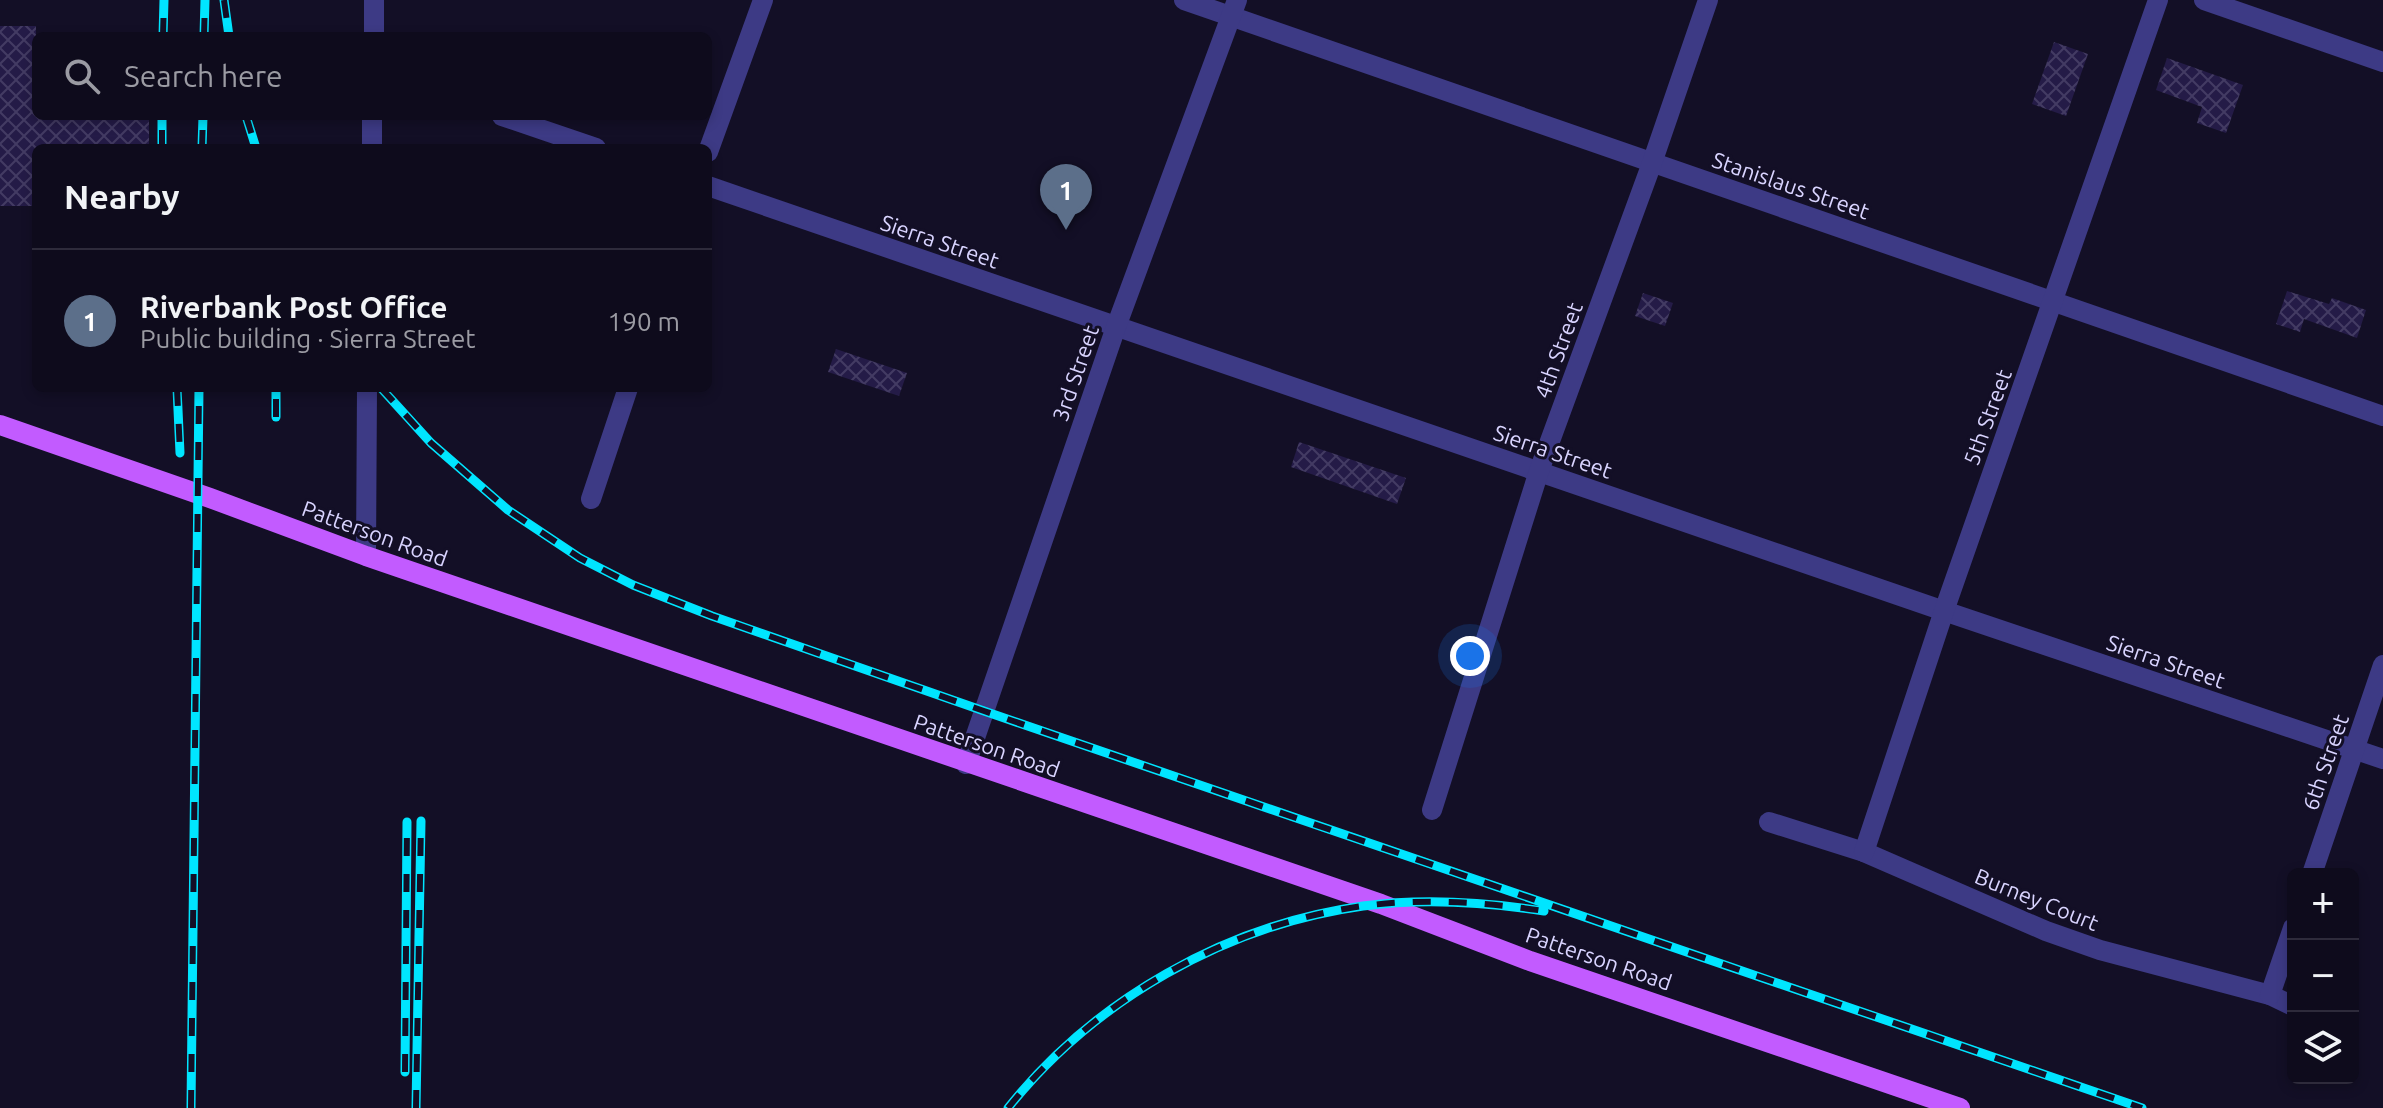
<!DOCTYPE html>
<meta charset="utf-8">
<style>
:root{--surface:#0e0b1c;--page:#171425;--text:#f1f3f6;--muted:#9b9ba3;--line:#2e2b3b;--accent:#7c3aed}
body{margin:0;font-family:Ubuntu,sans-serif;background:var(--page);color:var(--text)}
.controls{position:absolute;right:24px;bottom:24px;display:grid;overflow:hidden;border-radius:12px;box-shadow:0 4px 12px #0003}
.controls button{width:72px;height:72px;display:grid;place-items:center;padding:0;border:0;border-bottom:2px solid var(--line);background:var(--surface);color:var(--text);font:40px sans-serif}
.you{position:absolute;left:1470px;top:656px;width:28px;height:28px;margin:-20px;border:6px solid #fff;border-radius:50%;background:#1a73e8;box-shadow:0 0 0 12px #1a73e833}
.badge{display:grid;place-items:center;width:52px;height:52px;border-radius:50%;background:var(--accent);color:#fff;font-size:26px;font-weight:700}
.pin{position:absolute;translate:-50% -66px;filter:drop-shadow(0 2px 4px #0008)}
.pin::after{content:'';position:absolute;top:42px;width:28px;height:24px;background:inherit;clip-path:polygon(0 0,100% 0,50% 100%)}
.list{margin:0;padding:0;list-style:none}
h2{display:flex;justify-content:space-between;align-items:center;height:104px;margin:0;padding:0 32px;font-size:34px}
h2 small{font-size:26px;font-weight:400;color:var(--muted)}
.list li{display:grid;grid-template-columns:52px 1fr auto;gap:24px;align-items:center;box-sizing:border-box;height:144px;padding:0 32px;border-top:2px solid var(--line)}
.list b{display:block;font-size:30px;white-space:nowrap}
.list p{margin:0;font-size:26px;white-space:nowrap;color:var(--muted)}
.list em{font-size:26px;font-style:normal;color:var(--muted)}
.icon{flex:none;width:44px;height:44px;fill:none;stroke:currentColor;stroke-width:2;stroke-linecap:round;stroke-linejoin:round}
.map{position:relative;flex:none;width:2383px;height:1108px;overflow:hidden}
.search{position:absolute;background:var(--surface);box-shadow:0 4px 12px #0003;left:32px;top:32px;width:680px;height:88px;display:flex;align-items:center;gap:20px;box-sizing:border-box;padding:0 28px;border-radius:12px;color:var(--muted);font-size:30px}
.panel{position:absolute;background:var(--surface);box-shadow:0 4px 12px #0003;left:32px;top:144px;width:680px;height:248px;border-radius:12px}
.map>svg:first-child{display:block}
.building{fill:url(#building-cross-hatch)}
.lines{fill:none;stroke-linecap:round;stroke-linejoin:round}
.minor{stroke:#3d3a85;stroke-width:20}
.major{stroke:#c25bff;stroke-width:20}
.rail-casing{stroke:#00e5ff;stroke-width:9}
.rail{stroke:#130f26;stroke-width:6;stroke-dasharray:18;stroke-linecap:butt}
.labels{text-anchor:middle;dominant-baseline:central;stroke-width:6;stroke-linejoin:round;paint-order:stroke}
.street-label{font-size:22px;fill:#d9d4ff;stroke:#130f26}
</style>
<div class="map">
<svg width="2383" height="1108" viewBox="0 0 2383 1108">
<defs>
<pattern id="building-cross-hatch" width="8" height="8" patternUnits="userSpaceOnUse" patternTransform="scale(2)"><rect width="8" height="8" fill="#241b47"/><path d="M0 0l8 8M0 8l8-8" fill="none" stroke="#433b63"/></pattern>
</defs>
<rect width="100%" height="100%" fill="#130f26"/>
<g class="building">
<path d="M0,26H36V116H149V148H36V206H0Z"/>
<path d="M2054,42L2088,54L2066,116L2032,104Z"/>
<path d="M2167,58L2243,85L2226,133L2197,123L2202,107L2156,90Z"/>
<path d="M2287,291L2329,304L2332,298L2366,310L2357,338L2304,319L2300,332L2276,324Z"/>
<path d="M1643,293L1673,303L1665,326L1635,316Z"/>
<path d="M836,349L907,373L899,396L828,372Z"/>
<path d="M1299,442L1406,478L1397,504L1291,467Z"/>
</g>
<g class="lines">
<g class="minor">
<path d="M1184,0L2383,416"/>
<path d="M2204,0L2383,62"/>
<path d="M374,36V0"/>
<path d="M502,116L596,148"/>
<path d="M372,148V116"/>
<path d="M708,152L763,0"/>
<path d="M708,186L1944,611L2383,759"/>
<path d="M591,499L628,388"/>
<path d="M366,556L367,388"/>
<path d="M966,764L1116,327L1237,0"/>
<path d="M1432,810L1539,471L1652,163L1708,0"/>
<path d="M1769,822L1864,852L2046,931L2100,950L2270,995L2293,1006"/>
<path d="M1864,852L1944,611L2158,0"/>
<path d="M2312,874L2383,665"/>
<path d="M2270,995L2293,928"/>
</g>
<path class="major" d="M0,425L210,498L366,556L1381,904L1530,961L1960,1108"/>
<defs>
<g id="rail">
<path d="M224,0L229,36"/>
<path d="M163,36L164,0"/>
<path d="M204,36L205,0"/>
<path d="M246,116L256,148"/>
<path d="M162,148V116"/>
<path d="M202,148L203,116"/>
<path d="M177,388L180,453"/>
<path d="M381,388L431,443L508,510L580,558L633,585L712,616L984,711L2142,1108"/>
<path d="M276,417V388"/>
<path d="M405,1072L407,822"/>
<path d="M191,1108L199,388"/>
<path d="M416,1108L421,821"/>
<path d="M1008,1108C1094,1000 1226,925 1363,906C1423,898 1485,902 1544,911"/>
</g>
</defs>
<use href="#rail" class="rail-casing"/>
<use href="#rail" class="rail"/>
</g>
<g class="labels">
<g class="street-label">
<text transform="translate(1791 185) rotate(19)">Stanislaus Street</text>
<text transform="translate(940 241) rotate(19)">Sierra Street</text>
<text transform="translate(1558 350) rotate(-70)">4th Street</text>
<text transform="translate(1075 373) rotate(-71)">3rd Street</text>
<text transform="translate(1987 417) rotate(-70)">5th Street</text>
<text transform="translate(1553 451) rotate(19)">Sierra Street</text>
<text transform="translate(375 533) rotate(20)">Patterson Road</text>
<text transform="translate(2166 661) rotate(19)">Sierra Street</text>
<text transform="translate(987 745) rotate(19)">Patterson Road</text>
<text transform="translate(2325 762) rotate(-71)">6th Street</text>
<text transform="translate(2037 899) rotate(22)">Burney Court</text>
<text transform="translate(1599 958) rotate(19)">Patterson Road</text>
</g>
</g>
</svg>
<div class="controls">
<button>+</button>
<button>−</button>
<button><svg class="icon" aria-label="layers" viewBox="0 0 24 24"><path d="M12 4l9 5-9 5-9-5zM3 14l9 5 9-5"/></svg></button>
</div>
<div class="you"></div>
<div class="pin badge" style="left:1066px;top:230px;background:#5c6f8a">1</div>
<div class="search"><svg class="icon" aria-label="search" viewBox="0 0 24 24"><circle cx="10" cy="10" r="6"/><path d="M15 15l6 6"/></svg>Search here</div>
<section class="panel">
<h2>Nearby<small></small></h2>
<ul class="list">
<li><span class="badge" style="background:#5c6f8a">1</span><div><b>Riverbank Post Office</b><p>Public building · Sierra Street</p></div><em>190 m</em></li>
</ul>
</section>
</div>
